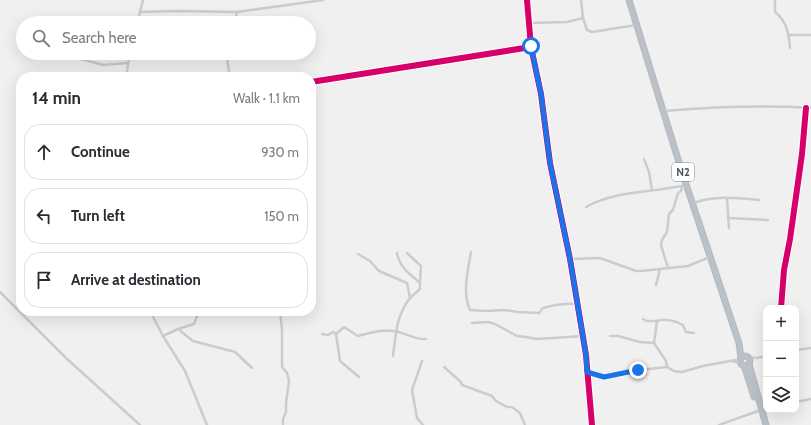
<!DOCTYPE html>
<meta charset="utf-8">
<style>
:root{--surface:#fff;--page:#f2f2f3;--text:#2b2b33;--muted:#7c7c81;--line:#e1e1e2}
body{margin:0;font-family:Cabin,sans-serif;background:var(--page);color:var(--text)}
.controls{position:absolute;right:12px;bottom:12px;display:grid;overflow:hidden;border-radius:8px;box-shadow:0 4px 16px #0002}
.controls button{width:36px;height:36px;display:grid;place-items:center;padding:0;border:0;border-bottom:1px solid var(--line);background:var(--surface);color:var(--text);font:20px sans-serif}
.stop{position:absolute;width:12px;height:12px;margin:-9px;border:3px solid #1a73e8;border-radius:50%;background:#fff}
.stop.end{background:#1a73e8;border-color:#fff;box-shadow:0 1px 4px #0008}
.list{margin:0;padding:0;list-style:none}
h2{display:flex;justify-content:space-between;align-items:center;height:52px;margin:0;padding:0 16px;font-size:17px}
h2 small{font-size:13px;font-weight:400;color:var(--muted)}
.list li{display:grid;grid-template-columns:26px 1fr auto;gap:12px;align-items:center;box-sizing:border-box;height:56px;margin:0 8px 8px;padding:0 8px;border:1px solid var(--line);border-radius:16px}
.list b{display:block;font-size:15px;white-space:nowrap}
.list em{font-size:13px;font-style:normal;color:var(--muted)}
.icon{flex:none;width:22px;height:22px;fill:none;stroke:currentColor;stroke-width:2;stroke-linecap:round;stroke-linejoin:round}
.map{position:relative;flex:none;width:811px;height:425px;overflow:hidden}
.search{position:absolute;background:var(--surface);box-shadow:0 4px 16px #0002;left:16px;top:16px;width:300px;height:44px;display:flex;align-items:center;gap:10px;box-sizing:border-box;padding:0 14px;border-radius:22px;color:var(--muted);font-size:15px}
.panel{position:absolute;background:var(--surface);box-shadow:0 4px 16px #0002;left:16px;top:72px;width:300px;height:244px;border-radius:16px}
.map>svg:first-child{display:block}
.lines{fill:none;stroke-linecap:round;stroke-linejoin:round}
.highway-casing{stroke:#b4bbc0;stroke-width:7}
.street{stroke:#c9cdcf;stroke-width:2.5}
.highway{stroke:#bbc1c6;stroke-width:5}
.cycleway-casing{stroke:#fff;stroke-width:8}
.cycleway{stroke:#d6006c;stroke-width:6}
.route{stroke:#1a73e8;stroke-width:5}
.labels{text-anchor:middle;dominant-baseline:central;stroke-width:3;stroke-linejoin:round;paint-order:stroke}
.shield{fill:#fff;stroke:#7e898e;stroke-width:1}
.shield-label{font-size:11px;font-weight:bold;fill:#46565e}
</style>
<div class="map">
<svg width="811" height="425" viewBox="0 0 811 425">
<rect width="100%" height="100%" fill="#f1f0f0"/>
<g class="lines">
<defs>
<g id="highway">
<path d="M629,0L681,169L739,343L741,358"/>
<circle cx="745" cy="361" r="5"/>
<path d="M749,364L766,425"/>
<path d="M744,365L754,397"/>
</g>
</defs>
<use href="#highway" class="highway-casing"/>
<g class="street">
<path d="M527,0L531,47L541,94L550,163L570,259L586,355L592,425"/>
<path d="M581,0L583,18"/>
<path d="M775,0V12C787,21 789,35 790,48"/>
<path d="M140,12L177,11L237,12L323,0"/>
<path d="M137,23L143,0"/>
<path d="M234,23L237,12"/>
<path d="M529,23L567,22L583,18L587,30L592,32L636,25"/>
<path d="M789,35H811"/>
<path d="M84,53V60"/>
<path d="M228,53L227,59L230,77"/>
<path d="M46,55H67L103,65L127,63"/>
<path d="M126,77L130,53"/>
<path d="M311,82L531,47"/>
<path d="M664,111C713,107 762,105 811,108"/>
<path d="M644,159L649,172L652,190"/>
<path d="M727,198L729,228"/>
<path d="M694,203C714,195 738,198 759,200"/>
<path d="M586,207C616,190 653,193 686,185"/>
<path d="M728,218L768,220"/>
<path d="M471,252C468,270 462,293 470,310L486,311L504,310L518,312L539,313L543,308C554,305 565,303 577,304"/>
<path d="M397,253C399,266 409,274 419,282"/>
<path d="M407,253L421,266L420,282V289L410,298"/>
<path d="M358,254L370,261L379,271L407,283L410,298C396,316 396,334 393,356"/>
<path d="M570,259L600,258L636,271H641L688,266L710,257"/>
<path d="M668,268L661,245L662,240L667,232L669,214L673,210L678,193L681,191L682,186"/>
<path d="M656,285L660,269"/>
<path d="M0,292L66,358L140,425"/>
<path d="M781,308L784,270L790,239L802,154L806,108"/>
<path d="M150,311L163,336L185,371L207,425"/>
<path d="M247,311H255"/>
<path d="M280,311L282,330V367L287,373L289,381L286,403V412L283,419V425"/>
<path d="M643,319L647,321H657L654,343"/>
<path d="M657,321C665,318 676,321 683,325L686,332L694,333"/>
<path d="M472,323L488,322L495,324L517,336L526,337L537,339L583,336"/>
<path d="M178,329L193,341L235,352L252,368"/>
<path d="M322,334L328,335L333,332L336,334L340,361L359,377"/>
<path d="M336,334L344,327L358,336C369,333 382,329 393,331C405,332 414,340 426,339"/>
<path d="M163,336L178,329L194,324L199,311"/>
<path d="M610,336H618L640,342L654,343L666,361L667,367"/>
<path d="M796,350L811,348"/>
<path d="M748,357L757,358L766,356"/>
<path d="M422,361L412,390L417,418L423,425"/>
<path d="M731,361L741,363"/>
<path d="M444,367L461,382L462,385L492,396L496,401L507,407H512L520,413L525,425"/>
<path d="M587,372L604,377L639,370L667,367L674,371L682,372L703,366L741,359"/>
<path d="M796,402L811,399"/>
<path d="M719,425L758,411"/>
</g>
<use href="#highway" class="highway"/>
<defs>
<g id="cycleway">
<path d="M527,0L531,47L541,94L550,163L570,259L586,355L592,425"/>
<path d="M311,82L531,47"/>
<path d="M781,308L784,270L790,239L802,154L806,108"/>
</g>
</defs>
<use href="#cycleway" class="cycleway-casing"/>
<use href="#cycleway" class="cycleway"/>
</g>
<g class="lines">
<path class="route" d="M531,46L541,94L550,163L570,259L586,355L587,372L604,377L638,370"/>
</g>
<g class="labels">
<rect class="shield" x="672" y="163" width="22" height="18" rx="3"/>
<g class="shield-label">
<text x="683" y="172">N2</text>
</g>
</g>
</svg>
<div class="controls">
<button>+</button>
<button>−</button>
<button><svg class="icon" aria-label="layers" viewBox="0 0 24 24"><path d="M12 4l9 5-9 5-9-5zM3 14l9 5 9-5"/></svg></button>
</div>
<div class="stop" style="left:531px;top:46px"></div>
<div class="stop end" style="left:638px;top:370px"></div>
<div class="search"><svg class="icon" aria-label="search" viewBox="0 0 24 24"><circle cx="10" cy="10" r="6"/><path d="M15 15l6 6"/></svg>Search here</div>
<section class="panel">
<h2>14 min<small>Walk · 1.1 km</small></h2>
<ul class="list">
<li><svg class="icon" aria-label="ahead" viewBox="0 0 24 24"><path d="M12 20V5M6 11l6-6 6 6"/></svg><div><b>Continue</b></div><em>930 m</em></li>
<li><svg class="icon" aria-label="left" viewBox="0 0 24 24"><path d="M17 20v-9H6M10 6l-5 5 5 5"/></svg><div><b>Turn left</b></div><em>150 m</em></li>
<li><svg class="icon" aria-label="arrive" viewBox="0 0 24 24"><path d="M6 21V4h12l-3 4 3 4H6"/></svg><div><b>Arrive at destination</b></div></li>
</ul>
</section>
</div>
